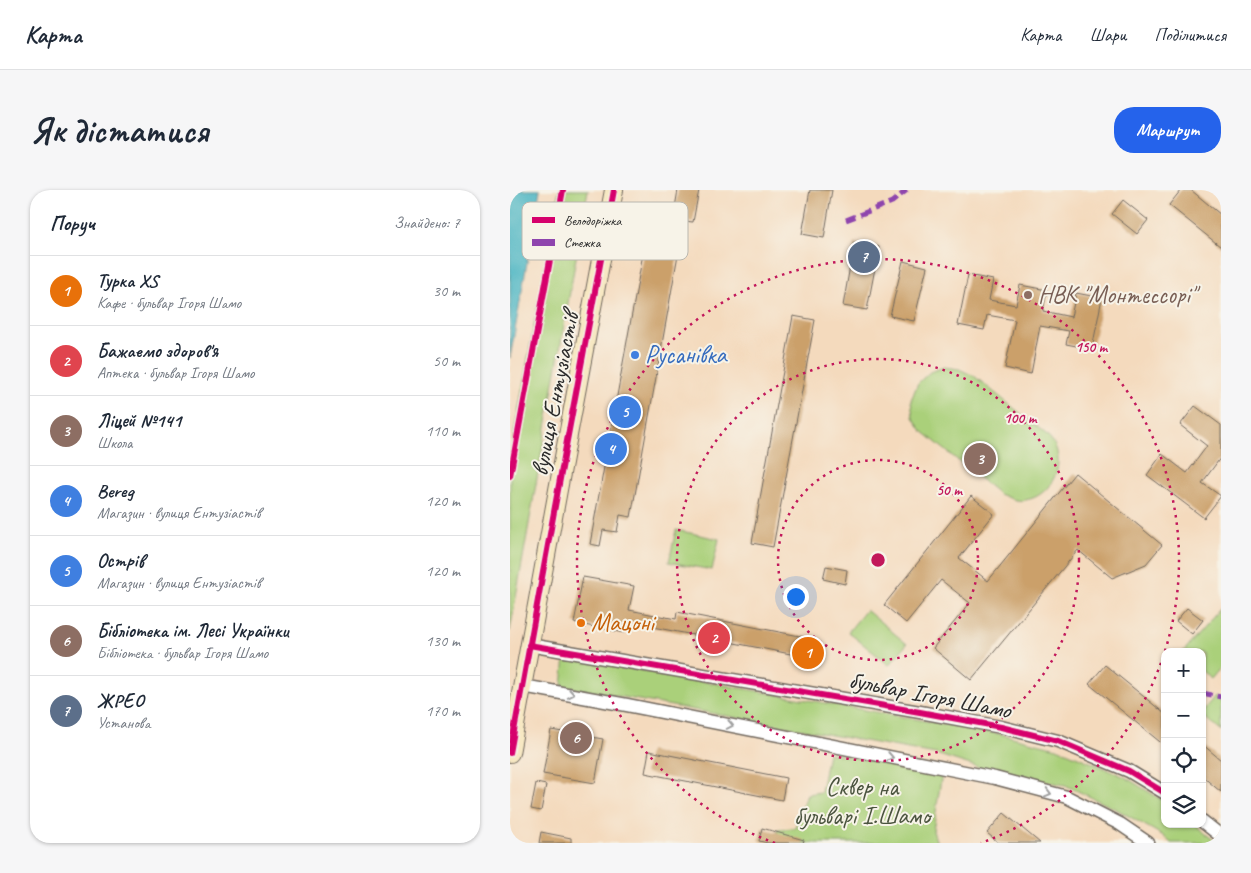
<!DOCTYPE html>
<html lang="uk">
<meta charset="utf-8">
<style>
:root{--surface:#fff;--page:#f6f6f7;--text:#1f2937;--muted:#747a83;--line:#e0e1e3;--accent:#2563eb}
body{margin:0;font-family:Caveat,sans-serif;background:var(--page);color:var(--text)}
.controls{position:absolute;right:15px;bottom:15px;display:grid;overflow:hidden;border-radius:10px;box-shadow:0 1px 4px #0004}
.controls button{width:45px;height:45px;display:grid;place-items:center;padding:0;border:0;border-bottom:1px solid var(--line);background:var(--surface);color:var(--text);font:25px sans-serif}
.you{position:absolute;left:285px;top:406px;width:18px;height:18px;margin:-12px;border:4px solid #fff;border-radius:50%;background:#1a73e8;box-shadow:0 0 0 8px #1a73e833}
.badge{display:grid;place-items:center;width:32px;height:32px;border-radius:50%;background:var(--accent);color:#fff;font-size:16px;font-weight:700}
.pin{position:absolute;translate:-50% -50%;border:2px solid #fff;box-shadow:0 1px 5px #0006}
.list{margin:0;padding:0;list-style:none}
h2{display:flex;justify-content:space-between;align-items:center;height:65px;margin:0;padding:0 20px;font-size:21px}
h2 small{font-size:16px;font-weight:400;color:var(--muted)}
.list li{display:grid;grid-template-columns:32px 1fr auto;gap:15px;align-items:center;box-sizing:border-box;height:70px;padding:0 20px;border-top:1px solid var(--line)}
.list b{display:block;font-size:19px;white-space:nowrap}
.list p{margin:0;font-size:16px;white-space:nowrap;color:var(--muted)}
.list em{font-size:16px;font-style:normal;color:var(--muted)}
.icon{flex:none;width:28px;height:28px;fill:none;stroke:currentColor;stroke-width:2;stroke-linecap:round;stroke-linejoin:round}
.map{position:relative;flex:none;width:711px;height:653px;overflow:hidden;border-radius:20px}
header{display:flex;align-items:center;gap:30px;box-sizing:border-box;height:70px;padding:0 25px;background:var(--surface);border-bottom:1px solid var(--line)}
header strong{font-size:24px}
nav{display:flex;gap:28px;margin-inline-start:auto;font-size:18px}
.intro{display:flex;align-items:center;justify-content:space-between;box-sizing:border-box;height:120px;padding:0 30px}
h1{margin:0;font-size:35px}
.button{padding:12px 22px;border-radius:20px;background:var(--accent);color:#fff;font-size:18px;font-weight:700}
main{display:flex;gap:30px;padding:0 30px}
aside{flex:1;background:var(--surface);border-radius:20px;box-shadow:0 1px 4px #0004}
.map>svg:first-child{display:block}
.green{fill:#aad07a;stroke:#6a7e52}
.water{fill:#46b4c2;stroke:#387076}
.building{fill:#cba06b}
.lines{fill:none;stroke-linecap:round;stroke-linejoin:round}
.street-casing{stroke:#71685e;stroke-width:15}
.secondary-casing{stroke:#71685e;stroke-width:20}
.street{stroke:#fff;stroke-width:12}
.secondary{stroke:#f7e8c3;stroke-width:18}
.quiet{stroke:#8e44ad;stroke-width:5;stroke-dasharray:10 5;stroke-linecap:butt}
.cycleway-casing{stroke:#f7f3e8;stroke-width:9}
.cycleway{stroke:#d6006c;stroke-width:6}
.oneway{stroke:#a0a0a0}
.ring{fill:none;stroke:#c2185b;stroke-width:2.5;stroke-dasharray:2.5 5}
.education-dot{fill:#8d6e63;stroke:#f7f3e8;stroke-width:2}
.shop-dot{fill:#3f7fe0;stroke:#f7f3e8;stroke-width:2}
.food-dot{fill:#e8710a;stroke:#f7f3e8;stroke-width:2}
.labels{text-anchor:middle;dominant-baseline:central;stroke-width:4;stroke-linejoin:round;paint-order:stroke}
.education-label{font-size:25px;fill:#785e54;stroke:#f7f3e8;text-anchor:start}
.shop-label{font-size:25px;fill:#366cbe;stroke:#f7f3e8;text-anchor:start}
.street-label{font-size:25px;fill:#2b2b2b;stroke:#f7f3e8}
.food-label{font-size:25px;fill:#c56008;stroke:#f7f3e8;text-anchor:start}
.park-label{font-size:25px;fill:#4b543f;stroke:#f7f3e8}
.key{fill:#f7f3e8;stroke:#bab7af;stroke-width:1}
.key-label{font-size:14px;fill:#2b2b2b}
.centre{fill:#c2185b;stroke:#f7f3e8;stroke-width:2.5}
.ring-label{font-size:15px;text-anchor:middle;font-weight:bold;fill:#c2185b;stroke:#f7f3e8;stroke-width:4;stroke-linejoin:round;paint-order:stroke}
</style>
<header>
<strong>Карта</strong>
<nav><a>Карта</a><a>Шари</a><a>Поділитися</a></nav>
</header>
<div class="intro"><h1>Як дістатися</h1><a class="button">Маршрут</a></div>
<main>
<aside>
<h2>Поруч<small>Знайдено: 7</small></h2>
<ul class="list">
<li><span class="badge" style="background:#e8710a">1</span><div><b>Турка XS</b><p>Кафе · бульвар Ігоря Шамо</p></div><em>30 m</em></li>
<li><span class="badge" style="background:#e0444e">2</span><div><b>Бажаемо здоров'я</b><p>Аптека · бульвар Ігоря Шамо</p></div><em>50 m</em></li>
<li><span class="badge" style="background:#8d6e63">3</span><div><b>Ліцей №141</b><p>Школа</p></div><em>110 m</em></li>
<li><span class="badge" style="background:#3f7fe0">4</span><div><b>Bereg</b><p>Магазин · вулиця Ентузіастів</p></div><em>120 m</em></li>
<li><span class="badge" style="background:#3f7fe0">5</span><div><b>Острів</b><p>Магазин · вулиця Ентузіастів</p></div><em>120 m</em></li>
<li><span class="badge" style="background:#8d6e63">6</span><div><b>Бібліотека ім. Лесі Українки</b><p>Бібліотека · бульвар Ігоря Шамо</p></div><em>130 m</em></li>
<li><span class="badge" style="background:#5c6f8a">7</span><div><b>ЖРЕО</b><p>Установа</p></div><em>170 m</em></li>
</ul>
</aside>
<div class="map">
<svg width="711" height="653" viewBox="0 0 711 653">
<rect width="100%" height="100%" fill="#f7f3e8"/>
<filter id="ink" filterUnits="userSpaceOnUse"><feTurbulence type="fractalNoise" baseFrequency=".02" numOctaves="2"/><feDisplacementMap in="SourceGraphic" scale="10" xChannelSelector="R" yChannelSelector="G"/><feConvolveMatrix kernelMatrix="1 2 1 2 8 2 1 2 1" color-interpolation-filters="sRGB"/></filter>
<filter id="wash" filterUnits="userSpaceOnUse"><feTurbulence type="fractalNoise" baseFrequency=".0096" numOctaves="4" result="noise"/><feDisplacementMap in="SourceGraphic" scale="20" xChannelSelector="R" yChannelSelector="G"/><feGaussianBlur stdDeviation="1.12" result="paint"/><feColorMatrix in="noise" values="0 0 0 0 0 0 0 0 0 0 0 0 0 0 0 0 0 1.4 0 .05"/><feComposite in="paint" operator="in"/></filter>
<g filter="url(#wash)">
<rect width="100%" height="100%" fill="#f4dabd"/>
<g class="green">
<path d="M49,0H78L0,441V266Z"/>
<path d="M434,177L449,179L464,186L536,244C539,247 542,250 544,254C556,276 540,307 515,310C506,312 497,307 489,304L412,241L403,227L401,210L408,193L420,182Z"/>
<path d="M166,340L209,349L202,380L159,372Z"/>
<path d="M711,418V477L701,489L692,481V462H673Z"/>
<path d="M356,420L397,454L379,475L338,442Z"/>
<path d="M55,467L490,544L547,558L615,587L655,612V634H684L707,653H661L652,645L608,620L555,595L476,580L426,564L52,496Z"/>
<path d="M705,506L711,511V541L692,525V522Z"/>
<path d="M318,563L432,583L423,641L427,653H265L268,639L285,638L297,604L311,602Z"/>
</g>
<path class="water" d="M0,0H30L0,168Z"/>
<g id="blocks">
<g class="building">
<path d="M168,0H189L183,32L174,31L121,327L110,325L107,342L93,340L90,356L80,354L136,47L150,50L155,28L163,29Z"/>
<path d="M300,0H322L314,48L292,44Z"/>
<path d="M671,0H681L711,25V57L659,15Z"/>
<path d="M613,10L638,30L627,44L602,24Z"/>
<path d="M344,53L369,57L357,120L333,116Z"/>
<path d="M393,71L417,77L404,131L380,126Z"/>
<path d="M458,85L483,90L479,110L506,115L510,95L537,100L533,121L561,127L566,103L592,108L582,159L556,154L559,141L530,136L521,184L495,178L505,130L477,125L474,140L448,135Z"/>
<path d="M283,126L305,130L263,357L242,353Z"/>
<path d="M685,216L711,235V267L692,293L711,306L694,328L637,285L652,264L677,283L697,256L670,235Z"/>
<path d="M565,283L652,355L636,374L602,388L568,360L461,490L423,458L460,413L431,390L396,433L374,415L461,306L484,324L449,368L478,391Z"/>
<path d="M316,376L337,380L335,394L313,389Z"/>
<path d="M73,387L124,396L119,420L166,429L167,422L305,449L301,468L117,432L115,443L64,433Z"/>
<path d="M677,418L693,430L682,444L666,431Z"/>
<path d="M595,475L655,524V556L579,494Z"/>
<path d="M41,540L93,549L85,593L33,584Z"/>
<path d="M692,554L711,570V602L692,586Z"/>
<path d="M139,561L276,588L272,610L135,583Z"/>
<path d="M26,593L36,595L31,621L21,619Z"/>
<path d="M494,623L530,653H489L477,643Z"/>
<path d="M252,638L294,650L293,653H258L249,651Z"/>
<path d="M31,642L61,648V653H29Z"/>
</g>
</g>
</g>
<g filter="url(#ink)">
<use href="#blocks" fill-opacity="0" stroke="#71685e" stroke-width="1"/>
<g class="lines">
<defs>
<g id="street">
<path d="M19,455L410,522L491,537L548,551L619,581L655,603"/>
<path d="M13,496L117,515L485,588L557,607L610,634L638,653"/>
<path d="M692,631L711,646"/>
</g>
<path id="secondary" d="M0,563L56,256L104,0"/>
</defs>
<use href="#street" class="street-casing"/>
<use href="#secondary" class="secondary-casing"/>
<use href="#street" class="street"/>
<use href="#secondary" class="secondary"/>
<g class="quiet">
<path d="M336,30L382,12L397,0"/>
<path d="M692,503L711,507"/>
</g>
<defs>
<g id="cycleway">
<path d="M0,286L53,0"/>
<path d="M19,455L410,522L491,537L548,551L619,581L655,603"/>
<path d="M0,563L56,256L104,0"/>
</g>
</defs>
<use href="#cycleway" class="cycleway-casing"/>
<use href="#cycleway" class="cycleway"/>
</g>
<defs><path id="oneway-chevron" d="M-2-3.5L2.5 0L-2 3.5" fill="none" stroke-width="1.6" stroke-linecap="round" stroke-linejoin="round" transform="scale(1.25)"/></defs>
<g class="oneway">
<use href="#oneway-chevron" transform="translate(61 504) rotate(11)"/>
<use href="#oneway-chevron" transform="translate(220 535) rotate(11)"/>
<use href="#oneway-chevron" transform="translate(380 567) rotate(11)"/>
<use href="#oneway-chevron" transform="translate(538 603) rotate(15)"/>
</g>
</g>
<g class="ring">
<circle cx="368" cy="370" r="100"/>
<circle cx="368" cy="370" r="201"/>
<path d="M265 653A301 301 0 1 1 471 653"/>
</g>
<circle class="education-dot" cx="518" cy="105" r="5"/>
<circle class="shop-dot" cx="125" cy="165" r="5"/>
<circle class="food-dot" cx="71" cy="433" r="5"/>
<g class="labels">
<g class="education-label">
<text x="528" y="105">НВК "Монтессорі"</text>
</g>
<g class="shop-label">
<text x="135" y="165">Русанівка</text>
</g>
<g class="street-label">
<text transform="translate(45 204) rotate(-79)">вулиця Ентузіастів</text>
<text transform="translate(420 505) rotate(11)">бульвар Ігоря Шамо</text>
</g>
<g class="food-label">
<text x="81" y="433">Мацоні</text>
</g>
<g class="park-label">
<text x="352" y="597">Сквер на<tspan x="352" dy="29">бульварі І.Шамо</tspan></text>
</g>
</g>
<rect x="12" y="12" width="166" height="58" rx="8" class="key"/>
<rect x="22" y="27" width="23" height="6" fill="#d6006c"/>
<rect x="22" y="49" width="23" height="7" fill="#8e44ad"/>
<g class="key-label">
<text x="54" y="35">Велодоріжка</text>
<text x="54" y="57">Стежка</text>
</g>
<circle cx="368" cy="370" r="8" class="centre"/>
<g class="ring-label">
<text x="581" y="162">150 m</text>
<text x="510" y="233">100 m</text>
<text x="439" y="305">50 m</text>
</g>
</svg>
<div class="controls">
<button>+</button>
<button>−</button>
<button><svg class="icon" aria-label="locate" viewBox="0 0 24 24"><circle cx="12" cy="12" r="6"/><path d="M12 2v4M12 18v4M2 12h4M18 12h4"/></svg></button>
<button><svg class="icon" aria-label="layers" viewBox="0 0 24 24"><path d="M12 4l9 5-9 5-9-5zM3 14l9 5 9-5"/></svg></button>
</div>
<div class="you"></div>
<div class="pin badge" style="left:298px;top:463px;background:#e8710a">1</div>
<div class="pin badge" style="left:204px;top:448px;background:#e0444e">2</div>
<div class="pin badge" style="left:470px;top:269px;background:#8d6e63">3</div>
<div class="pin badge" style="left:101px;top:259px;background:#3f7fe0">4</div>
<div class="pin badge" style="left:115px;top:222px;background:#3f7fe0">5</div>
<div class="pin badge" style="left:66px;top:548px;background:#8d6e63">6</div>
<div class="pin badge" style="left:354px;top:67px;background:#5c6f8a">7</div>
</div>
</main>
